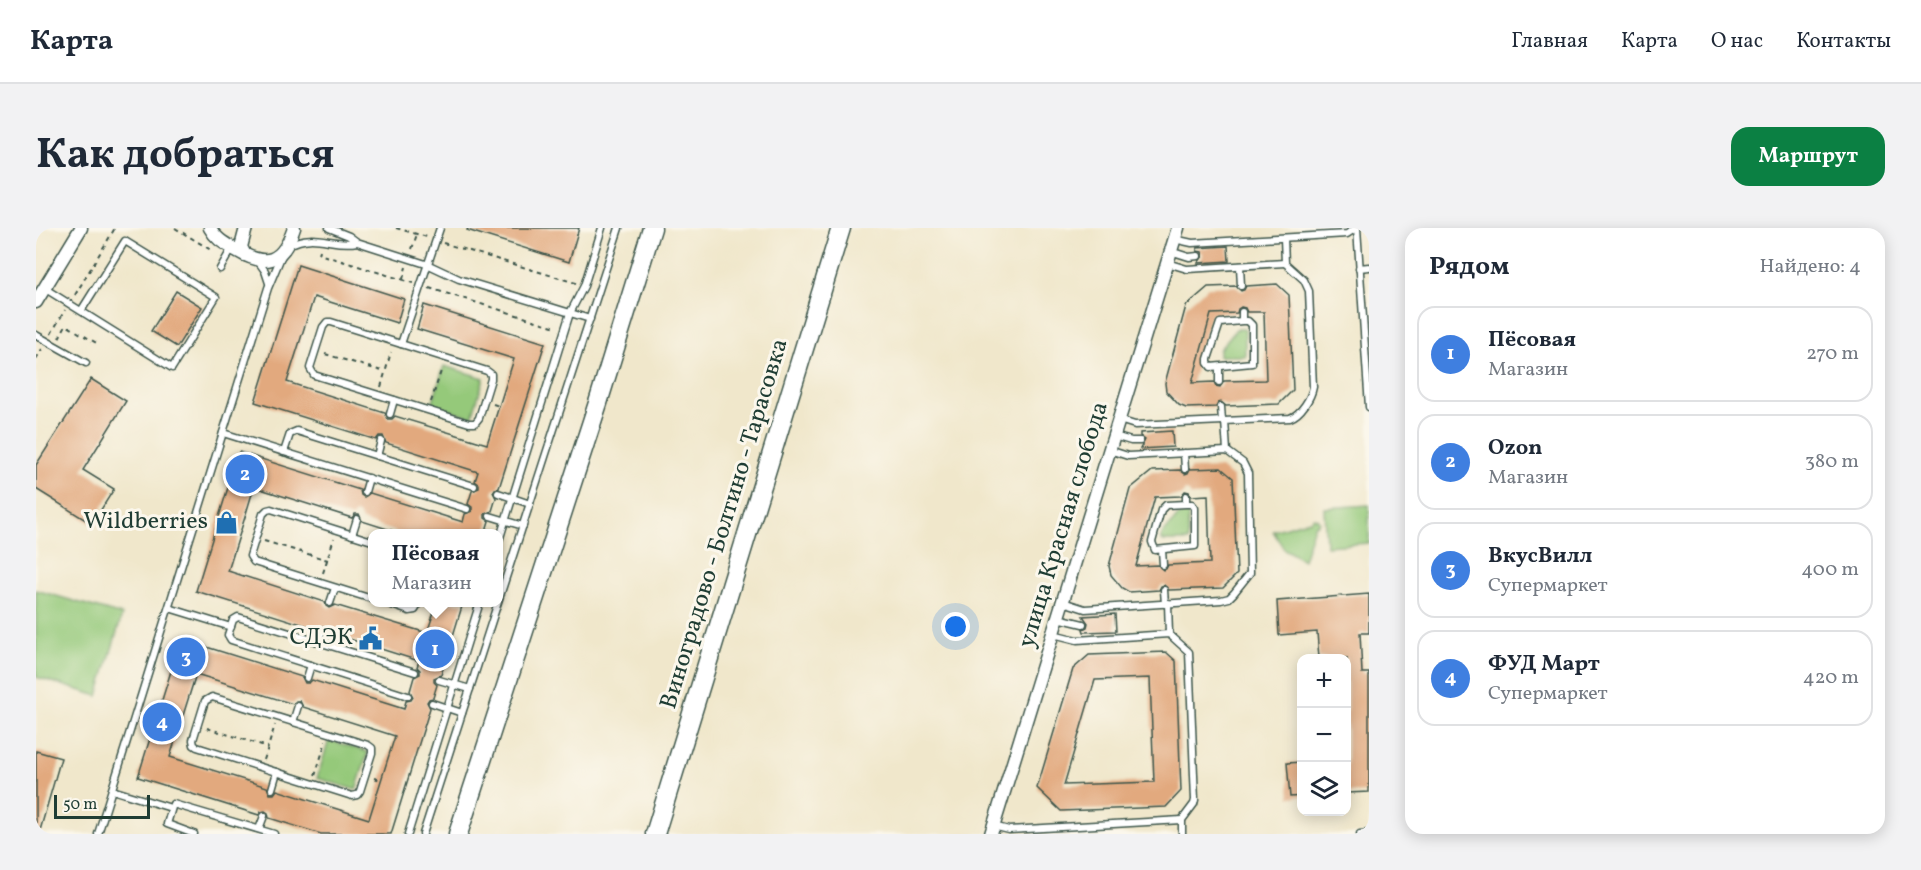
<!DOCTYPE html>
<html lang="ru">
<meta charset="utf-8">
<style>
:root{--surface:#fff;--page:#f2f2f3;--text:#1f2937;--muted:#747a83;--line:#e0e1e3;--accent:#0b8043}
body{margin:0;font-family:Vollkorn,serif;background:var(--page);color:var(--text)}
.controls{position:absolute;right:18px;bottom:18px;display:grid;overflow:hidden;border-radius:12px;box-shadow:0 3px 15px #0003}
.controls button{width:54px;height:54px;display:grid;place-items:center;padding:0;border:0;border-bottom:2px solid var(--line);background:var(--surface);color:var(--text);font:30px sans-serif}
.scale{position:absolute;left:18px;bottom:15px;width:96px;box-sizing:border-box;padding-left:6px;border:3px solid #1f3d34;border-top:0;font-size:16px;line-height:21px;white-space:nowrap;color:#1f3d34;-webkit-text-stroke:4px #fbf7ec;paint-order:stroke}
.you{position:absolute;left:920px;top:399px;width:21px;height:21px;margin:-15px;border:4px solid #fff;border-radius:50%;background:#1a73e8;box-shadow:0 0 0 9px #1a73e833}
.badge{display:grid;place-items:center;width:39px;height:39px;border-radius:50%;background:var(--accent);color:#fff;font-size:20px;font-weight:700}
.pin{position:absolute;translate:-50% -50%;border:3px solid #fff;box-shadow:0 2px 6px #0006}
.popup{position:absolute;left:332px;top:301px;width:135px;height:78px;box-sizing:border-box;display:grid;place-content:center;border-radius:12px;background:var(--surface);filter:drop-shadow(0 2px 4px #0005);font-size:20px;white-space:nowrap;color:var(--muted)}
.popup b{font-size:22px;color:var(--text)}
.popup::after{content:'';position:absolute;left:50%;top:100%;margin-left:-12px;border:12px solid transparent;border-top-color:var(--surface)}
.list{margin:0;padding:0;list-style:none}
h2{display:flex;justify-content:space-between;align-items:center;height:78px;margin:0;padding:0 24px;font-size:26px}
h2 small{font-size:20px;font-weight:400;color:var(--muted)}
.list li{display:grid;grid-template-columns:39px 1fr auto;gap:18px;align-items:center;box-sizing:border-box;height:96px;margin:0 12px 12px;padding:0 12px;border:2px solid var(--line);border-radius:18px}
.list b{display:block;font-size:22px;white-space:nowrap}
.list p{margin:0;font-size:20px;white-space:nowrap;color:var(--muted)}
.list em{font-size:20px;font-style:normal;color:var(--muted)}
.icon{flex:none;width:33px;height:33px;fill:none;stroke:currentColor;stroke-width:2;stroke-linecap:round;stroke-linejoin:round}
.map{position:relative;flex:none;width:1333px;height:606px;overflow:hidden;border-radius:18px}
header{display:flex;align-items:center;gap:36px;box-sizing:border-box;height:84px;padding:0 30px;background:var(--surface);border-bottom:2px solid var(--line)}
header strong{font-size:28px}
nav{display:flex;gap:33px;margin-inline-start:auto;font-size:21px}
.intro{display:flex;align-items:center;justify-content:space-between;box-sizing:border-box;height:144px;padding:0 36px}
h1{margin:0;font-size:42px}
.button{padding:15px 27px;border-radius:18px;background:var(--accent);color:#fff;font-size:21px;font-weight:700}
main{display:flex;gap:36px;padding:0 36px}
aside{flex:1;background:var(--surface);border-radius:18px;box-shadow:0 3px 15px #0003}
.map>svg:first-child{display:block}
.green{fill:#95c97a;stroke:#5a8357;stroke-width:1.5}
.building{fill:#e2a97e;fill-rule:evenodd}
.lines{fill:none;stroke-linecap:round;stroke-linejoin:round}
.service-casing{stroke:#3e564b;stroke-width:9}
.minor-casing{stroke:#3e564b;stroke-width:15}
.primary-casing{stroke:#3e564b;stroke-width:21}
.path{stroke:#3e564b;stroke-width:2;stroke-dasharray:4.5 4.5;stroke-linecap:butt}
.service{stroke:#fff;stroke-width:6}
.minor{stroke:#fff;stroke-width:12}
.primary{stroke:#fff;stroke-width:18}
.labels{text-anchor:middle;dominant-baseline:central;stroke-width:6;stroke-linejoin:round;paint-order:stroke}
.poi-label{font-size:24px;fill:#1f3d34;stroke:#fbf7ec;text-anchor:end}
.street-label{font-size:24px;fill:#1f3d34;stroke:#fbf7ec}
</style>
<header>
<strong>Карта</strong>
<nav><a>Главная</a><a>Карта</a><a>О нас</a><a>Контакты</a></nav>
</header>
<div class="intro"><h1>Как добраться</h1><a class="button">Маршрут</a></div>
<main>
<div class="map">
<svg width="1333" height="606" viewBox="0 0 1333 606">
<rect width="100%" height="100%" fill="#fbf7ec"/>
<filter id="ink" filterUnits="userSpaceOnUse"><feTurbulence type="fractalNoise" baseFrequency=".0167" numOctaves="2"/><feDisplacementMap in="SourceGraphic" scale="12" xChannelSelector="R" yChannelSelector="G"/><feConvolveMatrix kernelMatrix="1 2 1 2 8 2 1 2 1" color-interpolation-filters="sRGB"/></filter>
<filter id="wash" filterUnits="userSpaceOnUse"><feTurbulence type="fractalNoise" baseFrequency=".008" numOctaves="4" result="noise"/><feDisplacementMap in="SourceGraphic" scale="24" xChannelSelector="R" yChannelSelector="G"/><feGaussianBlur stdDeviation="1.35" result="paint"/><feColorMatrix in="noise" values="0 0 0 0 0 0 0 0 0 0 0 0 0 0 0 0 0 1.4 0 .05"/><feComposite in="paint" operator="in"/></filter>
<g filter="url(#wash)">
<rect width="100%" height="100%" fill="#f0e7cb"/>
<g class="green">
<path d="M1200,101H1209V128H1183V122Z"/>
<path d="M408,138L448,150L436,189L396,176Z"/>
<path d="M1333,277V315L1290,318L1288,280Z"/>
<path d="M1144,286H1152V313H1126V307Z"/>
<path d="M1278,289L1282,291L1283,294L1278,298L1267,332L1248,321L1237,303L1274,292Z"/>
<path d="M0,362L86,387L62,468L0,449Z"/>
<path d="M293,512L332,524L320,562L281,550Z"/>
</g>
<g id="blocks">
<g class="building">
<path d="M432,0H543L533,34L431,2Z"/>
<path d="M1192,18L1193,33L1162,35L1167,28L1166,24L1161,23V20Z"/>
<path d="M262,37L368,71L361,95L278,69L251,154L349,185L352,191H356L359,188L451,216L478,131L381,101L388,77L509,115L463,260L459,261L457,264L460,270L456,283L449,286V290L453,293L449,306H367L326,293L323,286H319L316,290L218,259L209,289L192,343L289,374L290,378L293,380L299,377L391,405L401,375H427L405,447L398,450V454L401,457L397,470L393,471L391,474L394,480L355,606H285L233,590L232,585L229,583L225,584L223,587L102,549L145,411L266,449L269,455H273L276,452L368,481L370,473L375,472L377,469L374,463L378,449L384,446V442L381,439L383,433L291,404L290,400L287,398L281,401L160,363L203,224L324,262L325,267L328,269L334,265L427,294L429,286L436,283V279L432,276L436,263L443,260V256L439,253L442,244L350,215L347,208H343L340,212L219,174ZM160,446L257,476L260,473H264L267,479L359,508L333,591L241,562L238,566H234L231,559L134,529Z"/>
<path d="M1241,56L1253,67L1257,162L1243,176L1190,178L1185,174L1182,175L1180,179L1150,180L1143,177L1130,163L1129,155L1150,78L1172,59L1200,58L1205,63L1208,62L1210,58ZM1205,79L1209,80L1211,84H1228L1230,152L1188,153L1184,159L1180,158L1178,154L1156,155L1175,86L1201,85L1202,81Z"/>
<path d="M140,63L166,79L141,119L115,103Z"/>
<path d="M55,151L90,173L47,242L78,261L56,296L0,261V237Z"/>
<path d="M1136,203L1137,219L1104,221L1109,212L1104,208V205Z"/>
<path d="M1185,240L1197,250L1201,346L1187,360L1133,362L1128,357L1125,358L1123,362L1093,364L1086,360L1075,347L1073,338L1094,261L1116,243L1144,242L1149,246L1152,245L1154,241ZM1149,263L1153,264L1155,268L1172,267L1174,335L1132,337L1130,341L1127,342L1122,337L1100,338L1119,269L1145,268Z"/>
<path d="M1333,366V405H1324L1326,445H1333V564L1311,565V430H1283L1281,404L1243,407L1241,373Z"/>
<path d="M1079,386L1080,403L1048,404L1047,401L1051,399L1052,395L1047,388Z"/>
<path d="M1130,424L1140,433L1145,563L1130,579L1025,583L1001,560L1037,441L1053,427ZM1114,450L1118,554L1028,557L1059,452Z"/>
<path d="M0,523L25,530L3,606H0Z"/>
<path d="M1266,534V568L1254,569L1251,535Z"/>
</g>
</g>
</g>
<g filter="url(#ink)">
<use href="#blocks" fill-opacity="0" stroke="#3e564b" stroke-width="1.5"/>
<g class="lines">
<defs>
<g id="service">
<path d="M293,0L313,8L321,14L393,37L423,51L554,91"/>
<path d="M1321,0L1333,179"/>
<path d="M1138,11L1156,15L1311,6L1320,0"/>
<path d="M253,17C279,3 296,19 321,14"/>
<path d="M1134,23L1153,29L1162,28"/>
<path d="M222,33L229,43L233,55"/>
<path d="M1131,35L1151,41L1249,35"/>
<path d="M1204,38L1205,58"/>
<path d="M1323,40L1333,39"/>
<path d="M184,41L196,20"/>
<path d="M8,60L136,140L180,69L89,13L45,83"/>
<path d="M1206,84V93L1184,95L1172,131V135L1175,139L1216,135V97L1212,93H1206"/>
<path d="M291,94H295L451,143L455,146V151L443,190L439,195H433L278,147L274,140L287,99Z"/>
<path d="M0,107L50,135"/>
<path d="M365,116L404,0"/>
<path d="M1183,139V154"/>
<path d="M1185,179L1186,193"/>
<path d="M354,186L358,172"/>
<path d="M1083,192L1099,197L1254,190C1265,186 1275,170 1277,159L1273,63L1268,52L1249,35L1248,10"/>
<path d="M1189,193L1191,223"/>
<path d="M187,205L431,281"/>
<path d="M1078,208L1095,213H1104"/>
<path d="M248,224L254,206L261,203L438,258"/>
<path d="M1148,225L1149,241"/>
<path d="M341,228L345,213"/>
<path d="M329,264L333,250"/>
<path d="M462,265L494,276"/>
<path d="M1150,268V276L1130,277L1125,282L1116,314L1119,322L1159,318V280L1156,276H1150"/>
<path d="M454,288L487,298"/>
<path d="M316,307L321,291"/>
<path d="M336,313L235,281L231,282L227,286L214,328L218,334L336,371"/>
<path d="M462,316L534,85L548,58L566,0"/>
<path d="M1126,322L1127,337"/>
<path d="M1128,362L1129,376"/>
<path d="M347,374L373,383L379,382L384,374"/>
<path d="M1027,374L1049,381L1185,372L1193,370L1198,365L1214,345L1212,245L1207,235L1191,223L1092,228L1073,222"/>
<path d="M294,375L299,360"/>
<path d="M1132,375L1133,406"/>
<path d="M133,380L195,399"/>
<path d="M1022,390L1047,396"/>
<path d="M1017,406L1041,412L1133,406L1153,424L1159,572L1158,576L1146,592V606"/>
<path d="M282,414L286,403"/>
<path d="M271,450L275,437"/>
<path d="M403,452L434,461"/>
<path d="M372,468L195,412L192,407L197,392L202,389L379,444"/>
<path d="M176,469L332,517L336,520V525L324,563L321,567L316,568L161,519L158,517L157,512L169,473Z"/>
<path d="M396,475L426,485"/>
<path d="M257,494L262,478"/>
<path d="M236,561L241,544"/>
<path d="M76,562L135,580"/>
<path d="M957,598L973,602L1146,592"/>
<path d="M223,601L228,588"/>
<path d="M62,606L232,60L245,29"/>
<path d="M158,606L131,596L137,576L238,606"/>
<path d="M372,606L444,374"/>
<path d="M387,606L583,0"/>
<path d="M1324,606L1333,605"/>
</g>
<g id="minor">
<path d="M174,0C180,11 188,15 198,21C230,40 246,36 258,0"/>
<path d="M209,27L205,19L210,0"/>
<path d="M0,74L45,0"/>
<path d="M955,606L1142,0"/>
</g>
<g id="primary">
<path d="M422,606L562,175L616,0"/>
<path d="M619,606L805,0"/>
</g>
</defs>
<use href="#service" class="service-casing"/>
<use href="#minor" class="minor-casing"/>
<use href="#primary" class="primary-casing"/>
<g class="path">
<path d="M139,0L175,22"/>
<path d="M360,0L391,9"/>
<path d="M407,15L540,55"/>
<path d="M376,21L381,6"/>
<path d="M284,22L283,26L377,55"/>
<path d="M367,51L370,39"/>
<path d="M393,60L520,99"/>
<path d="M39,67L79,0"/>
<path d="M15,106L29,82"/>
<path d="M23,110L30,97L62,116"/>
<path d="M289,126L349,144"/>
<path d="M0,131L6,121"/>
<path d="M345,159L355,124"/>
<path d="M395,174L406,140"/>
<path d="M457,176L463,178"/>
<path d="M228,313L292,332"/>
<path d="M287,345L298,310"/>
<path d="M171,500L232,519"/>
<path d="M228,532L239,497"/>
<path d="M279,548L290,513"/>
<path d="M338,550L345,552"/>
</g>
<use href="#service" class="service"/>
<use href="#minor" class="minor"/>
<use href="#primary" class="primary"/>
</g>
</g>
<defs>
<symbol id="shop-bare" viewBox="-9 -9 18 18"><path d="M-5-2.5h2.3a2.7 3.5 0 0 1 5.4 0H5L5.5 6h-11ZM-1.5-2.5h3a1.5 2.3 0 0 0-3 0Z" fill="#1f6fb2" stroke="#fbf7ec" stroke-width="2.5" paint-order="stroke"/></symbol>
<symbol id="civic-bare" viewBox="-9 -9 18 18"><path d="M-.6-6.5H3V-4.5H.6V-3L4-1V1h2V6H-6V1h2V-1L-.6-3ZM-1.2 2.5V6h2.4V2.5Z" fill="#1f6fb2" stroke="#fbf7ec" stroke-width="2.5" paint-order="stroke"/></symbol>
</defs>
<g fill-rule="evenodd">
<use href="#shop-bare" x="174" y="278" width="33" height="33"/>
<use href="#civic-bare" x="318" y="394" width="33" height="33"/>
</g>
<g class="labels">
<g class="poi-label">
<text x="172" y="294">Wildberries</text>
<text x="317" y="410">СДЭК</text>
</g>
<g class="street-label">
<text transform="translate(689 296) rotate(-73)">Виноградово - Болтино - Тарасовка</text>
<text transform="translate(1028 297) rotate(-73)">улица Красная слобода</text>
</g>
</g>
</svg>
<div class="controls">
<button>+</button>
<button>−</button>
<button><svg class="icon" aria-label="layers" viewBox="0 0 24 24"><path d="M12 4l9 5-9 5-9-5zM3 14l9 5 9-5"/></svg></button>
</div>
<div class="scale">50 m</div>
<div class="you"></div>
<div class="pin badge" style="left:399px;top:421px;background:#3f7fe0">1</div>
<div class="popup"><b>Пёсовая</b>Магазин</div>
<div class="pin badge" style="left:209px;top:246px;background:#3f7fe0">2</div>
<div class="pin badge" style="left:150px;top:429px;background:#3f7fe0">3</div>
<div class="pin badge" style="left:126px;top:494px;background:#3f7fe0">4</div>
</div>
<aside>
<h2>Рядом<small>Найдено: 4</small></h2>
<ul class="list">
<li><span class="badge" style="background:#3f7fe0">1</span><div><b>Пёсовая</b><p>Магазин</p></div><em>270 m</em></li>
<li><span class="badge" style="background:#3f7fe0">2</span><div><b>Ozon</b><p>Магазин</p></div><em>380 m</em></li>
<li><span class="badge" style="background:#3f7fe0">3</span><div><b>ВкусВилл</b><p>Супермаркет</p></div><em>400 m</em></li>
<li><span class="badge" style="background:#3f7fe0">4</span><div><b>ФУД Март</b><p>Супермаркет</p></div><em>420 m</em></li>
</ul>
</aside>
</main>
